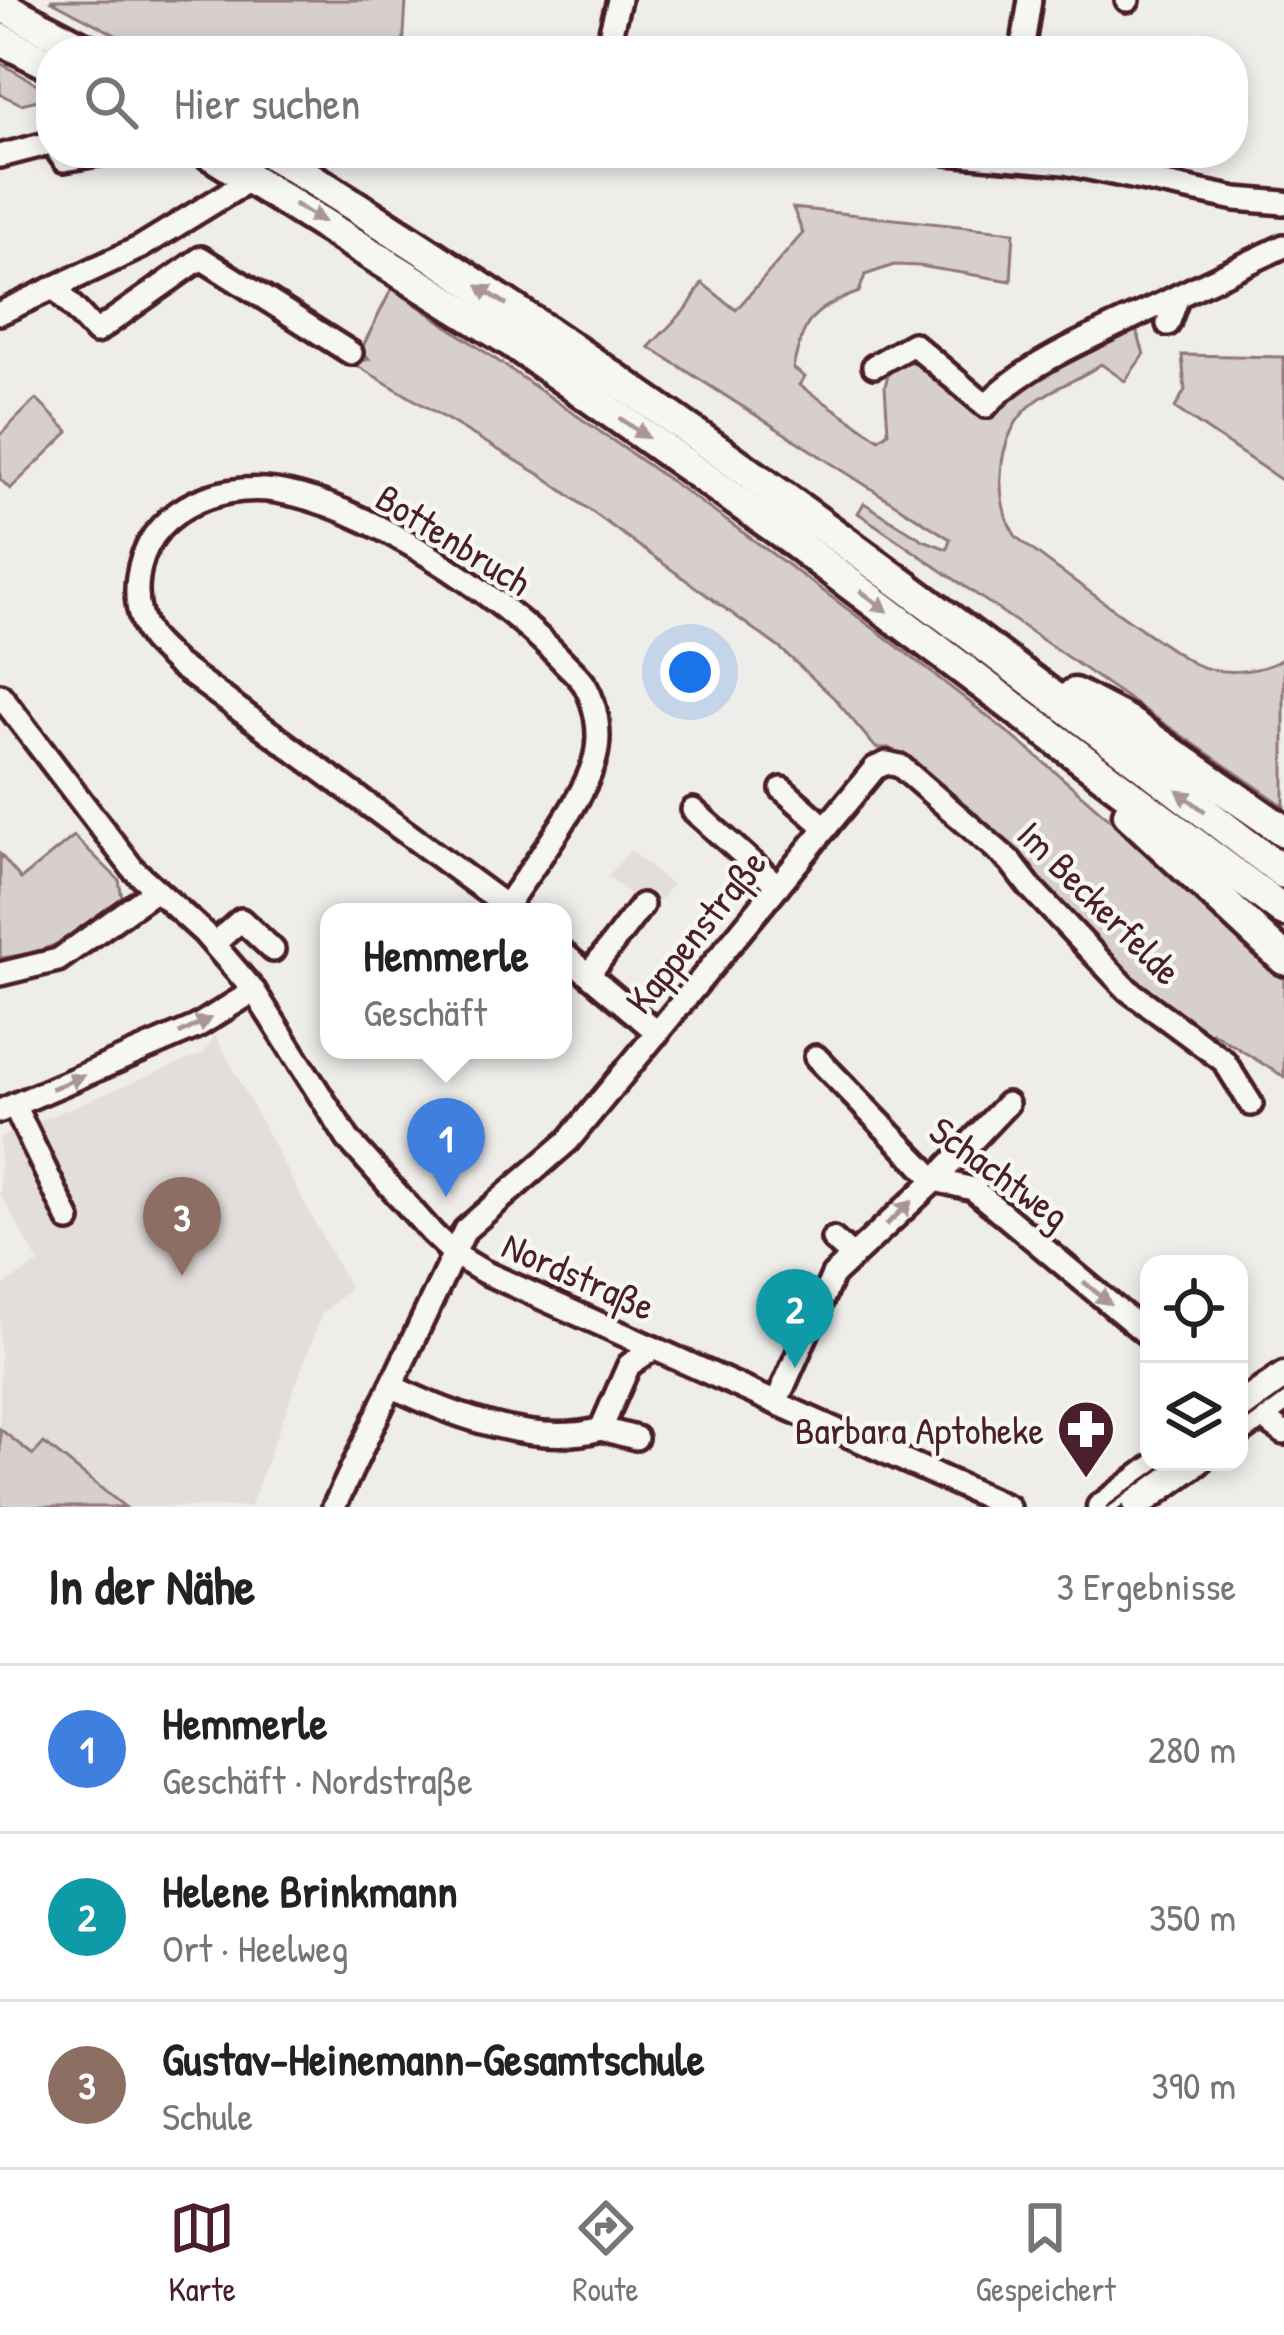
<!DOCTYPE html>
<html lang="de">
<meta charset="utf-8">
<style>
:root{--surface:#fff;--page:#f2f2f2;--text:#222;--muted:#767676;--line:#e0e0e0;--accent:#4a1f2b}
body{margin:0;font-family:"Patrick Hand",sans-serif;background:var(--page);color:var(--text)}
.controls{position:absolute;right:36px;bottom:36px;display:grid;overflow:hidden;border-radius:24px;box-shadow:0 6px 18px #0003}
.controls button{width:108px;height:108px;display:grid;place-items:center;padding:0;border:0;border-bottom:3px solid var(--line);background:var(--surface);color:var(--text);font:60px sans-serif}
.you{position:absolute;left:690px;top:672px;width:42px;height:42px;margin:-30px;border:9px solid #fff;border-radius:50%;background:#1a73e8;box-shadow:0 0 0 18px #1a73e833}
.badge{display:grid;place-items:center;width:78px;height:78px;border-radius:50%;background:var(--accent);color:#fff;font-size:39px;font-weight:700}
.pin{position:absolute;translate:-50% -99px;filter:drop-shadow(0 3px 6px #0008)}
.pin::after{content:'';position:absolute;top:63px;width:42px;height:36px;background:inherit;clip-path:polygon(0 0,100% 0,50% 100%)}
.popup{position:absolute;left:320px;top:903px;width:252px;height:156px;box-sizing:border-box;display:grid;place-content:center;border-radius:24px;background:var(--surface);filter:drop-shadow(0 3px 9px #0005);font-size:39px;white-space:nowrap;color:var(--muted)}
.popup b{font-size:45px;color:var(--text)}
.popup::after{content:'';position:absolute;left:50%;top:100%;margin-left:-24px;border:24px solid transparent;border-top-color:var(--surface)}
.list{margin:0;padding:0;list-style:none}
h2{display:flex;justify-content:space-between;align-items:center;height:156px;margin:0;padding:0 48px;font-size:51px}
h2 small{font-size:39px;font-weight:400;color:var(--muted)}
.list li{display:grid;grid-template-columns:78px 1fr auto;gap:36px;align-items:center;box-sizing:border-box;height:168px;padding:0 48px;border-top:3px solid var(--line)}
.list b{display:block;font-size:45px;white-space:nowrap}
.list p{margin:0;font-size:39px;white-space:nowrap;color:var(--muted)}
.list em{font-size:39px;font-style:normal;color:var(--muted)}
.icon{flex:none;width:66px;height:66px;fill:none;stroke:currentColor;stroke-width:2;stroke-linecap:round;stroke-linejoin:round}
.map{position:relative;flex:none;width:1284px;height:1507px;overflow:hidden}
.search{position:absolute;background:var(--surface);box-shadow:0 6px 18px #0003;left:36px;right:36px;top:36px;height:132px;display:flex;align-items:center;gap:30px;box-sizing:border-box;padding:0 42px;border-radius:48px;color:var(--muted);font-size:45px}
.sheet{height:660px;background:var(--surface)}
nav{display:flex;justify-content:space-around;align-items:center;box-sizing:border-box;height:168px;border-top:3px solid var(--line);background:var(--surface);font-size:33px;color:var(--muted)}
nav a{display:grid;justify-items:center;gap:6px}
nav .on{color:var(--accent)}
.map>svg:first-child{display:block}
.built{fill:#e3dedc}
.green{fill:#d7cfce;stroke:#90777c;stroke-width:3}
.lines{fill:none;stroke-linecap:round;stroke-linejoin:round}
.minor-tunnel{stroke:#cec4c4;stroke-width:21;stroke-dasharray:21 10;stroke-linecap:butt}
.minor-casing{stroke:#4a1f2b;stroke-width:30}
.major-casing{stroke:#4a1f2b;stroke-width:33}
.highway-casing{stroke:#4a1f2b;stroke-width:39}
.minor{stroke:#f6f6f2;stroke-width:21}
.major{stroke:#f6f6f2;stroke-width:24}
.highway{stroke:#f6f6f2;stroke-width:30}
.tram{stroke:#4a1f2b;stroke-width:3}
.oneway{fill:#a99598}
.labels{text-anchor:middle;dominant-baseline:central;stroke-width:9;stroke-linejoin:round;paint-order:stroke}
.street-label{font-size:39px;fill:#4a1f2b;stroke:#f6f6f2}
.poi-label{font-size:39px;fill:#4a1f2b;stroke:#f6f6f2;text-anchor:end}
</style>
<div class="map">
<svg width="1284" height="1507" viewBox="0 0 1284 1507">
<rect width="100%" height="100%" fill="#efedea"/>
<filter id="ink" filterUnits="userSpaceOnUse"><feTurbulence type="fractalNoise" baseFrequency=".00833" numOctaves="2"/><feDisplacementMap in="SourceGraphic" scale="24" xChannelSelector="R" yChannelSelector="G"/><feConvolveMatrix kernelMatrix="1 2 1 2 8 2 1 2 1" color-interpolation-filters="sRGB"/></filter>
<g filter="url(#ink)">
<g class="built">
<path d="M630,850L672,885L650,912L608,876Z"/>
<path d="M215,1035L350,1288L322,1314L250,1507H125L44,1443L33,1455L0,1429V1287L39,1263L0,1194V1137L204,1053Z"/>
</g>
<g class="green">
<path d="M50,0H406L403,51H146Z"/>
<path d="M0,63L51,92V97L21,104L0,94Z"/>
<path d="M793,208L1014,232L1011,281L919,266L894,265L865,275L859,292C811,310 804,319 793,368L805,377L799,385L879,439L888,432L885,386L889,371L920,358L986,417L1011,386L1134,322L1144,354L1125,381L1101,364C1071,386 1031,392 1013,428C997,458 996,505 1015,535C1021,544 1179,657 1195,664C1221,676 1261,673 1284,658V806L858,513L864,503L923,540L947,549L950,539L649,347L688,307L702,283L736,310L803,233Z"/>
<path d="M392,288C594,427 798,566 991,719C1093,800 1188,891 1284,979V1077L1212,1032L1209,1042L1142,990L1074,922L1009,843L889,748H876L834,698L781,649L544,477L354,364L369,359L360,352Z"/>
<path d="M1182,355L1284,357V482L1175,408L1185,390Z"/>
<path d="M36,399L69,432L10,489L0,479V435Z"/>
<path d="M74,836L119,880L122,898C81,935 57,951 0,958V854L21,879Z"/>
<path d="M0,1429L33,1455L44,1443L125,1507H0Z"/>
</g>
<g class="lines">
<path class="minor-tunnel" d="M243,185L303,153"/>
<defs>
<g id="minor">
<path d="M1127,0H1128"/>
<path d="M606,51L619,0"/>
<path d="M1022,51L1030,0"/>
<path d="M59,153L64,160L103,153"/>
<path d="M947,153L1065,163L1236,199L1284,203"/>
<path d="M0,156L50,143"/>
<path d="M57,290L96,332L201,258L351,353"/>
<path d="M0,313L141,247L237,188"/>
<path d="M1168,324L1178,296L1284,246"/>
<path d="M874,366L913,344L986,406C1027,359 1121,325 1178,296"/>
<path d="M0,695L133,869L203,932L254,991L348,1139L432,1233L454,1254L484,1272L1008,1507"/>
<path d="M782,789L826,828"/>
<path d="M693,810L778,886"/>
<path d="M506,906C531,868 592,791 597,749C600,729 596,706 586,687C581,677 570,669 562,660C499,594 367,505 276,491C215,482 146,513 138,577C135,598 139,620 151,638C158,647 169,656 177,664L514,912"/>
<path d="M214,944L241,920L273,950"/>
<path d="M563,953L658,1033"/>
<path d="M0,974L58,960L156,890"/>
<path d="M589,974L642,905"/>
<path d="M816,1057L935,1180L973,1189L1149,1336"/>
<path d="M14,1105L69,1220"/>
<path d="M0,1111L196,1027L254,991"/>
<path d="M833,1239L852,1256"/>
<path d="M391,1386C449,1414 536,1448 601,1429L629,1365L654,1348"/>
<path d="M776,1403L833,1275L935,1180L1007,1104"/>
<path d="M1251,1409L1284,1433"/>
<path d="M601,1429L636,1438"/>
<path d="M334,1507L465,1230L568,1141L875,768L887,763L900,766L1010,861L1030,887L1128,990L1224,1061L1251,1104"/>
</g>
<g id="major">
<path d="M1239,1406L1284,1375"/>
<path d="M1239,1432L1284,1399"/>
<path d="M1100,1507L1161,1462"/>
<path d="M1136,1507L1198,1462"/>
</g>
<g id="highway">
<path d="M0,5L88,51"/>
<path d="M0,39L51,65"/>
<path d="M209,153L512,342L780,531L1284,911"/>
<path d="M270,153C624,370 955,620 1284,873"/>
<path d="M1074,694L1126,721L1284,831"/>
<path d="M1129,814L1284,959"/>
</g>
</defs>
<use href="#minor" class="minor-casing"/>
<use href="#major" class="major-casing"/>
<use href="#highway" class="highway-casing"/>
<use href="#minor" class="minor"/>
<use href="#major" class="major"/>
<use href="#highway" class="highway"/>
<g class="tram">
<path d="M1239,1426L1284,1393"/>
<path d="M1107,1507L1169,1462"/>
</g>
</g>
<defs><path id="oneway-solid" d="M-6-.8H1V-3.2L6.5 0L1 3.2V.8H-6Z" transform="scale(3)"/></defs>
<g class="oneway">
<use href="#oneway-solid" transform="translate(309 213) rotate(31)"/>
<use href="#oneway-solid" transform="translate(492 295) rotate(-147)"/>
<use href="#oneway-solid" transform="translate(634 428) rotate(35)"/>
<use href="#oneway-solid" transform="translate(874 601) rotate(37)"/>
<use href="#oneway-solid" transform="translate(1191 801) rotate(-143)"/>
<use href="#oneway-solid" transform="translate(195 1026) rotate(-27)"/>
<use href="#oneway-solid" transform="translate(68 1082) rotate(-22)"/>
<use href="#oneway-solid" transform="translate(899 1213) rotate(-43)"/>
<use href="#oneway-solid" transform="translate(1097 1293) rotate(40)"/>
</g>
</g>
<defs>
<symbol id="pharmacy-pin" viewBox="-11 -11 22 30"><path d="M0 17L-7.5 6A9.5 9.5 0 1 1 7.5 6Z" fill="#4a1f2b" stroke="#f6f6f2"/><path d="M-2-6h4v4h4v4h-4v4h-4v-4h-4v-4h4Z" fill="#fff"/></symbol>
</defs>
<g fill-rule="evenodd">
<use href="#pharmacy-pin" x="1053" y="1396" width="66" height="90"/>
</g>
<g class="labels">
<g class="street-label">
<text transform="translate(454 539) rotate(32)">Bottenbruch</text>
<text transform="translate(1100 902) rotate(45)">Im Beckerfelde</text>
<text transform="translate(695 931) rotate(-51)">Kappenstraße</text>
<text transform="translate(1000 1172) rotate(36)">Schachtweg</text>
<text transform="translate(579 1275) rotate(24)">Nordstraße</text>
</g>
<g class="poi-label">
<text x="1044" y="1429">Barbara Aptoheke</text>
</g>
</g>
</svg>
<div class="controls">
<button><svg class="icon" aria-label="locate" viewBox="0 0 24 24"><circle cx="12" cy="12" r="6"/><path d="M12 2v4M12 18v4M2 12h4M18 12h4"/></svg></button>
<button><svg class="icon" aria-label="layers" viewBox="0 0 24 24"><path d="M12 4l9 5-9 5-9-5zM3 14l9 5 9-5"/></svg></button>
</div>
<div class="you"></div>
<div class="pin badge" style="left:446px;top:1197px;background:#3f7fe0">1</div>
<div class="popup"><b>Hemmerle</b>Geschäft</div>
<div class="pin badge" style="left:795px;top:1368px;background:#0f9aa8">2</div>
<div class="pin badge" style="left:182px;top:1276px;background:#8d6e63">3</div>
<div class="search"><svg class="icon" aria-label="search" viewBox="0 0 24 24"><circle cx="10" cy="10" r="6"/><path d="M15 15l6 6"/></svg>Hier suchen</div>
</div>
<section class="sheet">
<h2>In der Nähe<small>3 Ergebnisse</small></h2>
<ul class="list">
<li><span class="badge" style="background:#3f7fe0">1</span><div><b>Hemmerle</b><p>Geschäft · Nordstraße</p></div><em>280 m</em></li>
<li><span class="badge" style="background:#0f9aa8">2</span><div><b>Helene Brinkmann</b><p>Ort · Heelweg</p></div><em>350 m</em></li>
<li><span class="badge" style="background:#8d6e63">3</span><div><b>Gustav-Heinemann-Gesamtschule</b><p>Schule</p></div><em>390 m</em></li>
</ul>
</section>
<nav>
<a class="on"><svg class="icon" aria-label="map" viewBox="0 0 24 24"><path d="M3 6l6-2 6 2 6-2v14l-6 2-6-2-6 2zM9 4v14M15 6v14"/></svg>Karte</a>
<a><svg class="icon" aria-label="directions" viewBox="0 0 24 24"><path d="M12 3l9 9-9 9-9-9zM9 14v-3h6M13 9l2 2-2 2"/></svg>Route</a>
<a><svg class="icon" aria-label="saved" viewBox="0 0 24 24"><path d="M7 4h10v16l-5-4-5 4z"/></svg>Gespeichert</a>
</nav>
